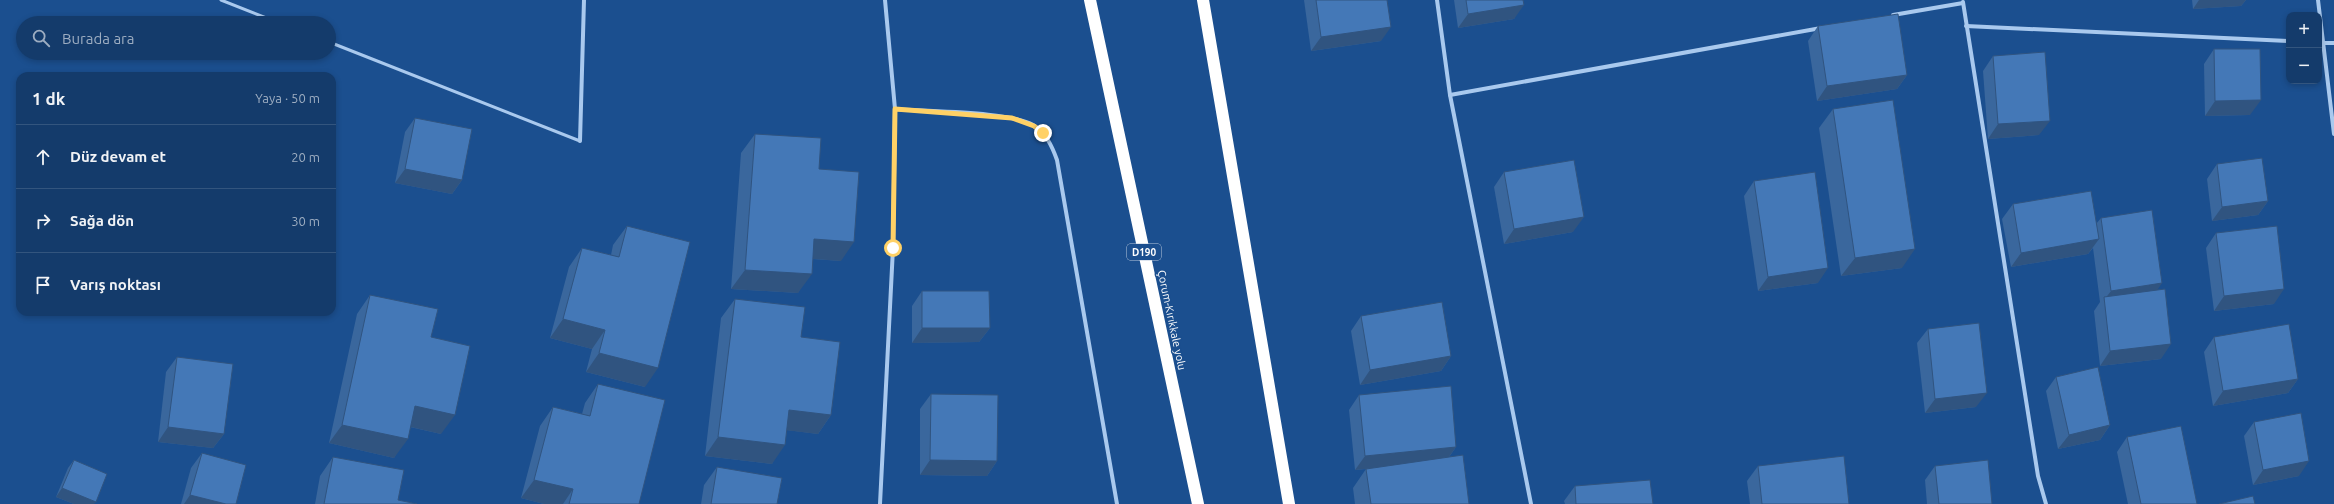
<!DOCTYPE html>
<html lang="tr">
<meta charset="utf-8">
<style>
:root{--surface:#143b6b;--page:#214673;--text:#f1f3f6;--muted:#9dadc1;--line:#33557e}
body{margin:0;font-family:Ubuntu,sans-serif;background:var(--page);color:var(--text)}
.controls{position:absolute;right:12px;top:12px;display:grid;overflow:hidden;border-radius:8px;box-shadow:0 2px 6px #0003}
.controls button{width:36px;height:36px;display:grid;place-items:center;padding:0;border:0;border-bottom:1px solid var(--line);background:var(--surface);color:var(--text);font:20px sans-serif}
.stop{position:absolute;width:12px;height:12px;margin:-9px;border:3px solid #ffd166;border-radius:50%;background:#fff}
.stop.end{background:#ffd166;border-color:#fff;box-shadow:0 1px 4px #0008}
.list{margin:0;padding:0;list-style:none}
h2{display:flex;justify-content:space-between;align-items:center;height:52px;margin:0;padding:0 16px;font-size:17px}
h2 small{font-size:13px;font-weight:400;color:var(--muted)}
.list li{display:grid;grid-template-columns:26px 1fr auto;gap:12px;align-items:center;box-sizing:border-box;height:64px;padding:0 16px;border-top:1px solid var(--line)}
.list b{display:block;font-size:15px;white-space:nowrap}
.list em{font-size:13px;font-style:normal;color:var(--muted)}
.icon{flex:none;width:22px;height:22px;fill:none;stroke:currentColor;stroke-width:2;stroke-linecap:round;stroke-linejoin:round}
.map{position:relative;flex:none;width:2334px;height:504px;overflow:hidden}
.search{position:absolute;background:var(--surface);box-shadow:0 2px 6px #0003;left:16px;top:16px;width:320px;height:44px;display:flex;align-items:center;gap:10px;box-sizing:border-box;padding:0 14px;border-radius:22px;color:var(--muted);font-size:15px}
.panel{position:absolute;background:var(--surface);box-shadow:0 2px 6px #0003;left:16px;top:72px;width:320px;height:244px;border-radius:12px}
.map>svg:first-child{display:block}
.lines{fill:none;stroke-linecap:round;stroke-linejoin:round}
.lane{stroke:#a9c9ee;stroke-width:3}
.street{stroke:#a9c9ee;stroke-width:4}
.highway{stroke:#fff;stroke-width:12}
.wall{fill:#3a679d}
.shaded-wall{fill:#305480}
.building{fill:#4478b7;stroke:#305480}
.route{stroke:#ffd166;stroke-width:5}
.labels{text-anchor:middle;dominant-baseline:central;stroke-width:3;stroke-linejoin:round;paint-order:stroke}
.shield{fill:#1b4f8f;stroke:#bbcadd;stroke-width:1}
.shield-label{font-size:10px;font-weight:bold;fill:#fff}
.street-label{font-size:11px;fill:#fff;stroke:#1b4f8f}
</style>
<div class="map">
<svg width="2334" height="504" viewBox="0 0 2334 504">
<rect width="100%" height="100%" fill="#1b4f8f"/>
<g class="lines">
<g class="lane">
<path d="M221,0L279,23"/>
<path d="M329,42L580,141"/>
</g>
<g class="street">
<path d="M1437,0L1450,95L1531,504"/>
<path d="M2318,0L2334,134"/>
<path d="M1963,2L2038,476L2046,504"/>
<path d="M1893,15L1963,3"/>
<path d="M1966,26L2289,41"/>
<path d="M2319,43H2334"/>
<path d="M1450,95L1821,28"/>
<path d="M895,109C927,112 1009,111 1033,125C1046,133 1052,146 1057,160L1117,504"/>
<path d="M580,141L584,0"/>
<path d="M880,504L893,248L895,109L885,0"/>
</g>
<g class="highway">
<path d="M1090,0L1198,504"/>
<path d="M1203,0L1289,504"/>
</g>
</g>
<g class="wall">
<path d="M1304,0H1387L1381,41L1311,51Z"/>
<path d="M1454,0H1523L1514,19L1458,28Z"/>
<path d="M2192,0H2246L2241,6L2193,9Z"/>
<path d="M1818,26L1907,75L1897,89L1817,101L1808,41Z"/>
<path d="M2214,49L2250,115L2205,116L2204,64Z"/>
<path d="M1993,56L2039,135L1988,139L1983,71Z"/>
<path d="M1833,109L1902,268L1841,276L1819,128Z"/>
<path d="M415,118L462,180L452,194L395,183L405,132Z"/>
<path d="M755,134L841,261L813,259L798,293L731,289L741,153Z"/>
<path d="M2217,164L2268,201L2258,215L2212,221L2207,179Z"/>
<path d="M1504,172L1573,232L1504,244L1494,187Z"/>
<path d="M1754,181L1818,283L1758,291L1744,196Z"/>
<path d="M2013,204L2096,224L2101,218L2157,290L2161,359L2100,366L2094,311L2100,302L2093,248L2088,254L2011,267L2002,219Z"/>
<path d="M627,226L645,387L586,372L592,349L550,338L569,267L582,248L611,255L613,245Z"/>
<path d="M2216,233L2274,304L2214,311L2206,248Z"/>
<path d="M922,291L990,328L979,342L912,343V306Z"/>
<path d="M370,295L431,337L441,434L410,427L394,458L329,443L357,314Z"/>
<path d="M735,299L801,337L831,415L818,434L787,430L772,464L705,456L721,318Z"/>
<path d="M1361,316L1451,356L1441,371L1360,385L1351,331Z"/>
<path d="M1928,329L1976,407L1925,413L1917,343Z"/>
<path d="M2214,337L2298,379L2288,393L2213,406L2204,352Z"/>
<path d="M177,357L224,434L213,448L158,442L166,372Z"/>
<path d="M2056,377L2110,425L2100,440L2058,449L2046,391Z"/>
<path d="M598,384L639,504H544L521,498L540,426L553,407L582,414L585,403Z"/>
<path d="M931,394L997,461L987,476L920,475V409Z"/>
<path d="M1359,395L1456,447L1449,457L1469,504H1355L1353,488L1366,469L1355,470L1349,410Z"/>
<path d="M2254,422L2299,476L2253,485L2244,436Z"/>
<path d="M2127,437L2197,504H2128L2117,452Z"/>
<path d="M202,453L236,504H181L191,468Z"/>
<path d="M333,457L398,500L417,504H315L320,476Z"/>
<path d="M74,460L94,504H74L56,497L68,468Z"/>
<path d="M1758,466L1849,504H1750L1747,481Z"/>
<path d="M1935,466L1992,504H1927L1925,480Z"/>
<path d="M717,467L777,504H701L704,485Z"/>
<path d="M1575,486L1653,504H1565L1564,501Z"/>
</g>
<g class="shaded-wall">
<path d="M2199,0H2246L2241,6L2193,9Z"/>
<path d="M1524,5L1514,19L1458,28L1468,14Z"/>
<path d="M1391,27L1381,41L1311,51L1321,37Z"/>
<path d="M1907,75L1897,89L1817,101L1827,86Z"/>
<path d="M2261,100L2250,115L2205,116L2215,101Z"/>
<path d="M2050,121L2039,135L1988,139L1998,124Z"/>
<path d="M405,169L462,180L452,194L395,183Z"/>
<path d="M2268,201L2258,215L2212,221L2222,207Z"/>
<path d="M1584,217L1573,232L1504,244L1514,229Z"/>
<path d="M814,239L854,242L841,261L801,258Z"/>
<path d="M2099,239L2088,254L2011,267L2021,253Z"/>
<path d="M1915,249L1902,268L1841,276L1855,258Z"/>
<path d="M1828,268L1818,283L1758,291L1768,277Z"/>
<path d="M745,270L812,274L798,293L731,289Z"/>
<path d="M2162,283L2152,298L2104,300L2111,291Z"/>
<path d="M2284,289L2274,304L2214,311L2224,296Z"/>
<path d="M563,319L605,330L592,349L550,338Z"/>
<path d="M922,328H990L979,342L912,343Z"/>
<path d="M2171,344L2161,359L2100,366L2110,351Z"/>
<path d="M599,353L658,368L645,387L586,372Z"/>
<path d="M1451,356L1441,371L1360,385L1370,370Z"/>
<path d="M2298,379L2288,393L2213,406L2223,391Z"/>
<path d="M1987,393L1976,407L1925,413L1935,399Z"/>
<path d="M415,406L455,415L441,434L402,425Z"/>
<path d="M789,410L831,415L818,434L776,429Z"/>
<path d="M342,425L408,439L394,458L329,443Z"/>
<path d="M2110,425L2100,440L2058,449L2069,435Z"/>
<path d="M168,427L224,434L213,448L158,442Z"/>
<path d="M718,437L785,445L772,464L705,456Z"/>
<path d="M1456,447L1446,461L1355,470L1365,456Z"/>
<path d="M930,460L997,461L987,476L920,475Z"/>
<path d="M2309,461L2299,476L2253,485L2263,470Z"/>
<path d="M534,480L573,489L563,504H544L521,498Z"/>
<path d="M62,488L96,502L94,504H74L56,497Z"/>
<path d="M190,495L226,504H184Z"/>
</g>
<g class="building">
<path d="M1316,0H1387L1391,27L1321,37Z"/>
<path d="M1466,0H1523L1524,5L1468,14Z"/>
<path d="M1898,14L1907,75L1827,86L1818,26Z"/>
<path d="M2214,49H2260L2261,100L2215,101Z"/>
<path d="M2045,52L2050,121L1998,124L1993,56Z"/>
<path d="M1893,100L1915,249L1855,258L1833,109Z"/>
<path d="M415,118L472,129L462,180L405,169Z"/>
<path d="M755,134L821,138L819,169L859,172L854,242L814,239L812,274L745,270Z"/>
<path d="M2262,158L2268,201L2222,207L2217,164Z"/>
<path d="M1574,160L1584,217L1514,229L1504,172Z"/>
<path d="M1815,172L1828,268L1768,277L1754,181Z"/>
<path d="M2091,191L2099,239L2021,253L2013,204Z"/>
<path d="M2152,210L2162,283L2111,291L2101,218Z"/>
<path d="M627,226L690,242L658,368L599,353L605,330L563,319L582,248L619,257Z"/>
<path d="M2277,226L2284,289L2224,296L2216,233Z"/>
<path d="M2165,289L2171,344L2110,351L2104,297Z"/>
<path d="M922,291H989L990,328H922Z"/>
<path d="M370,295L438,309L431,337L470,346L455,415L415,406L408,439L342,425Z"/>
<path d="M735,299L805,307L801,337L840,342L831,415L789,410L785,445L718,437Z"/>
<path d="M1442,302L1451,356L1370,370L1361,316Z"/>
<path d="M1979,323L1987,393L1935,399L1928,329Z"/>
<path d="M2289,324L2298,379L2223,391L2214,337Z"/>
<path d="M177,357L233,364L224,434L168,427Z"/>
<path d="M2098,367L2110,425L2069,435L2056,377Z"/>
<path d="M598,384L665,400L639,504H569L573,489L534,480L553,407L590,416Z"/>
<path d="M1451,386L1456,447L1365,456L1359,395Z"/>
<path d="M931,394L998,395L997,461L930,460Z"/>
<path d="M2301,413L2309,461L2263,470L2254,422Z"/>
<path d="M2181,426L2197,504H2141L2127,437Z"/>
<path d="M202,453L246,465L236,504H226L190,495Z"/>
<path d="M1463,455L1469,504H1371L1366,469Z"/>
<path d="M1844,456L1849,504H1762L1758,466Z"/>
<path d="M333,457L404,470L398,500L417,504H324Z"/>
<path d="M74,460L107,474L96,502L62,488Z"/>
<path d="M1988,460L1992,504H1939L1935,466Z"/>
<path d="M717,467L782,478L777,504H711Z"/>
<path d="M1650,480L1653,504H1576L1575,486Z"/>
<path d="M2253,496L2255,504H2219Z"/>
</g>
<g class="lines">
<path class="route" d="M893,248L895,109L1012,118L1034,126L1043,133"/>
</g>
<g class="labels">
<rect class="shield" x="1127" y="244" width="34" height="16" rx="3"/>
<g class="shield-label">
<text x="1144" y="252">D190</text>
</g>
<g class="street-label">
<text transform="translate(1172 320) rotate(78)">Çorum-Kırıkkale yolu</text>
</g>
</g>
</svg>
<div class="controls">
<button>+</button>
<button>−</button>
</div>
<div class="stop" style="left:893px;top:248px"></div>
<div class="stop end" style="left:1043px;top:133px"></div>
<div class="search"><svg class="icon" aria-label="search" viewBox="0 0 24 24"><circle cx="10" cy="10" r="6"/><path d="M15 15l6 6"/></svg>Burada ara</div>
<section class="panel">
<h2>1 dk<small>Yaya · 50 m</small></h2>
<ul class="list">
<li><svg class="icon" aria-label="ahead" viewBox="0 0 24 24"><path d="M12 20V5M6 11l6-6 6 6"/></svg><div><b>Düz devam et</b></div><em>20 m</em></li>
<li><svg class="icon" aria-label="right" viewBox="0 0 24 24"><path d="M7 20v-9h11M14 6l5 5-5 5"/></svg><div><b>Sağa dön</b></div><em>30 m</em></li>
<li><svg class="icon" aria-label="arrive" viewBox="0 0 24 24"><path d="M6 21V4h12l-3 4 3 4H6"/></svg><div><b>Varış noktası</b></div></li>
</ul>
</section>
</div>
